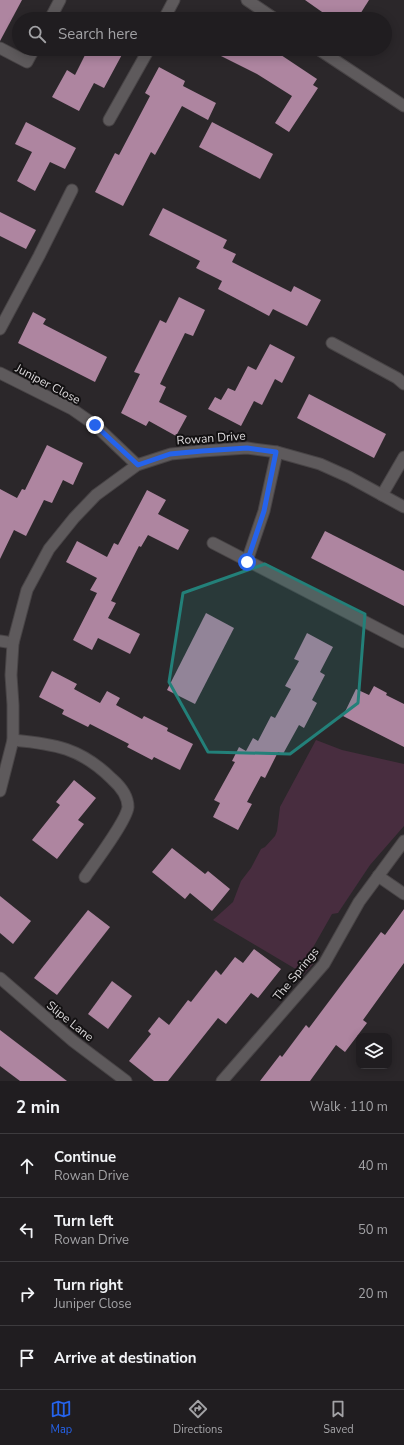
<!DOCTYPE html>
<meta charset="utf-8">
<style>
:root{--surface:#201d20;--page:#2d2a2d;--text:#f1f3f6;--muted:#a2a2a5;--line:#3d3b3e;--accent:#2563eb}
body{margin:0;font-family:"Nunito Sans",sans-serif;background:var(--page);color:var(--text)}
.controls{position:absolute;right:12px;bottom:12px;display:grid;overflow:hidden;border-radius:8px;box-shadow:0 2px 10px #0003}
.controls button{width:36px;height:36px;display:grid;place-items:center;padding:0;border:0;border-bottom:1px solid var(--line);background:var(--surface);color:var(--text);font:20px sans-serif}
.stop{position:absolute;width:12px;height:12px;margin:-9px;border:3px solid #2563eb;border-radius:50%;background:#fff}
.stop.end{background:#2563eb;border-color:#fff;box-shadow:0 1px 4px #0008}
.list{margin:0;padding:0;list-style:none}
h2{display:flex;justify-content:space-between;align-items:center;height:52px;margin:0;padding:0 16px;font-size:17px}
h2 small{font-size:13px;font-weight:400;color:var(--muted)}
.list li{display:grid;grid-template-columns:26px 1fr auto;gap:12px;align-items:center;box-sizing:border-box;height:64px;padding:0 16px;border-top:1px solid var(--line)}
.list b{display:block;font-size:15px;white-space:nowrap}
.list p{margin:0;font-size:13px;white-space:nowrap;color:var(--muted)}
.list em{font-size:13px;font-style:normal;color:var(--muted)}
.icon{flex:none;width:22px;height:22px;fill:none;stroke:currentColor;stroke-width:2;stroke-linecap:round;stroke-linejoin:round}
.map{position:relative;flex:none;width:404px;height:1081px;overflow:hidden}
.search{position:absolute;background:var(--surface);box-shadow:0 2px 10px #0003;left:12px;right:12px;top:12px;height:44px;display:flex;align-items:center;gap:10px;box-sizing:border-box;padding:0 14px;border-radius:22px;color:var(--muted);font-size:15px}
.sheet{height:308px;background:var(--surface)}
nav{display:flex;justify-content:space-around;align-items:center;box-sizing:border-box;height:56px;border-top:1px solid var(--line);background:var(--surface);font-size:11px;color:var(--muted)}
nav a{display:grid;justify-items:center;gap:2px}
nav .on{color:var(--accent)}
.map>svg:first-child{display:block}
.green{fill:#482d3f}
.building{fill:#ae85a0}
.lines{fill:none;stroke-linecap:round;stroke-linejoin:round}
.minor-casing{stroke:#484446;stroke-width:13}
.minor{stroke:#5e5a5c;stroke-width:11}
.route{stroke:#2563eb;stroke-width:5}
.marked{fill:#238079;fill-opacity:0.2;stroke:#238079;stroke-width:3;stroke-linejoin:round}
.labels{text-anchor:middle;dominant-baseline:central;stroke-width:4;stroke-linejoin:round;paint-order:stroke}
.street-label{font-size:12px;fill:#dbd8da;stroke:#131112}
</style>
<div class="map">
<svg width="404" height="1081" viewBox="0 0 404 1081">
<rect width="100%" height="100%" fill="#2b272a"/>
<path class="green" d="M316,740L342,750L404,764V826L370,865L338,913L332,914L311,951L313,964L304,974L213,920L233,902L241,881L251,868L261,849L265,847L275,836L277,831L280,807Z"/>
<g class="building">
<path d="M0,0H22L0,41Z"/>
<path d="M305,0H369L357,19H332Z"/>
<path d="M88,49H125L104,88L94,83L79,111L52,97L67,70L75,75Z"/>
<path d="M207,49H272L317,79L313,85L318,88L289,132L275,123L292,96L257,74Z"/>
<path d="M159,67L185,81L183,86L216,103L208,120L182,106L155,155L151,152L123,206L95,192L115,153L119,155L150,96L145,93Z"/>
<path d="M26,122L76,148L65,169L50,162L35,191L17,181L32,152L15,144Z"/>
<path d="M212,122L273,154L260,179L199,147Z"/>
<path d="M163,208L227,240L223,248L236,254L232,262L291,292L294,286L321,300L307,326L273,309L269,316L218,289L222,281L196,268L200,261L149,235Z"/>
<path d="M0,212L36,230L26,249L0,236Z"/>
<path d="M179,297L205,310L193,336L185,333L160,384L166,387L159,402L187,416L176,436L149,421L146,426L121,413L140,374L134,372L160,320L166,323Z"/>
<path d="M33,312L46,319L43,324L107,357L95,382L18,343Z"/>
<path d="M270,344L295,357L282,383L275,379L262,405L254,401L241,426L208,409L215,397L221,400L228,388L235,391L248,366L256,370Z"/>
<path d="M309,394L386,434L374,458L297,418Z"/>
<path d="M47,445L83,463L73,485L63,480L52,503L44,500L26,536L14,530L0,559V489L17,498L22,489L25,490Z"/>
<path d="M147,490L166,500L158,514L189,530L178,550L148,535L141,547L139,546L111,601L116,603L108,618L140,634L130,654L98,638L92,650L73,640L97,593L90,590L97,578L66,562L77,541L107,557L114,543L118,545Z"/>
<path d="M325,531L404,571V606L311,558Z"/>
<path d="M206,613L234,628L195,704L167,690Z"/>
<path d="M307,633L333,647L320,672L325,675L312,700L317,703L304,728L299,725L283,754L278,752L265,778L261,776L247,802L252,804L238,830L213,817L220,803L214,800L235,762L232,761L239,747L246,751L253,738L258,741L271,716L275,718L291,689L285,686L299,661L294,659Z"/>
<path d="M52,671L77,684L74,689L100,703L107,691L120,698L116,705L142,719L144,716L168,728L167,731L193,744L180,770L154,757L152,760L127,747L129,744L90,724L88,727L62,714L64,710L39,697Z"/>
<path d="M374,686L387,693L386,695L404,704V747L343,716L356,689L369,695Z"/>
<path d="M74,780L96,798L78,820L84,824L57,859L32,840L60,805L56,802Z"/>
<path d="M172,848L205,874L208,871L230,889L212,911L190,893L185,899L152,872Z"/>
<path d="M0,896L31,921L13,944L0,933Z"/>
<path d="M404,909V963L363,1020L367,1023L345,1052L336,1045L310,1081H260L280,1055L282,1057L306,1025L309,1028L381,932L385,935Z"/>
<path d="M88,910L110,927L57,995L34,978Z"/>
<path d="M254,949L281,969L258,998L251,993L226,1024L218,1018L168,1081H154L129,1061L151,1034L148,1031L159,1017L169,1025L188,1000L191,1002L216,970L221,975L235,957L243,963Z"/>
<path d="M112,981L132,996L108,1029L88,1014Z"/>
<path d="M0,1030L67,1081H20L0,1066Z"/>
</g>
<g class="lines">
<defs>
<g id="minor">
<path d="M247,0L275,19"/>
<path d="M50,19L60,0"/>
<path d="M164,19L174,0"/>
<path d="M0,48L27,62L34,49"/>
<path d="M318,49L404,106"/>
<path d="M109,120L149,49"/>
<path d="M0,329L39,256L72,190"/>
<path d="M332,343L397,378L404,384"/>
<path d="M0,373L72,409L95,425L137,465"/>
<path d="M382,495L404,457"/>
<path d="M213,543L404,642"/>
<path d="M247,561L264,511L277,452"/>
<path d="M0,641L13,643"/>
<path d="M13,740C55,744 81,748 112,779C120,786 128,796 128,807C127,820 94,864 85,877"/>
<path d="M0,791L13,740V705L11,675L13,643L27,590L49,549L74,518L96,495L137,465L171,454L202,451L247,448L277,452L320,464L349,477L404,507"/>
<path d="M378,876L404,894"/>
<path d="M0,978L73,1041L126,1081"/>
<path d="M222,1081L324,964L359,902L404,841"/>
</g>
</defs>
<use href="#minor" class="minor-casing"/>
<use href="#minor" class="minor"/>
</g>
<g class="lines">
<path class="route" d="M95,425L138,465L170,454L202,451L247,448L276,452L264,511L247,562"/>
</g>
<path class="marked" d="M265,564L365,614L358,703L290,754L208,752L169,682L183,593Z"/>
<g class="labels">
<g class="street-label">
<text transform="translate(48 384) rotate(28)">Juniper Close</text>
<text transform="translate(211 438) rotate(-4)">Rowan Drive</text>
<text transform="translate(296 974) rotate(-51)">The Springs</text>
<text transform="translate(70 1021) rotate(39)">Slipe Lane</text>
</g>
</g>
</svg>
<div class="controls">
<button><svg class="icon" aria-label="layers" viewBox="0 0 24 24"><path d="M12 4l9 5-9 5-9-5zM3 14l9 5 9-5"/></svg></button>
</div>
<div class="stop" style="left:247px;top:562px"></div>
<div class="stop end" style="left:95px;top:425px"></div>
<div class="search"><svg class="icon" aria-label="search" viewBox="0 0 24 24"><circle cx="10" cy="10" r="6"/><path d="M15 15l6 6"/></svg>Search here</div>
</div>
<section class="sheet">
<h2>2 min<small>Walk · 110 m</small></h2>
<ul class="list">
<li><svg class="icon" aria-label="ahead" viewBox="0 0 24 24"><path d="M12 20V5M6 11l6-6 6 6"/></svg><div><b>Continue</b><p>Rowan Drive</p></div><em>40 m</em></li>
<li><svg class="icon" aria-label="left" viewBox="0 0 24 24"><path d="M17 20v-9H6M10 6l-5 5 5 5"/></svg><div><b>Turn left</b><p>Rowan Drive</p></div><em>50 m</em></li>
<li><svg class="icon" aria-label="right" viewBox="0 0 24 24"><path d="M7 20v-9h11M14 6l5 5-5 5"/></svg><div><b>Turn right</b><p>Juniper Close</p></div><em>20 m</em></li>
<li><svg class="icon" aria-label="arrive" viewBox="0 0 24 24"><path d="M6 21V4h12l-3 4 3 4H6"/></svg><div><b>Arrive at destination</b></div></li>
</ul>
</section>
<nav>
<a class="on"><svg class="icon" aria-label="map" viewBox="0 0 24 24"><path d="M3 6l6-2 6 2 6-2v14l-6 2-6-2-6 2zM9 4v14M15 6v14"/></svg>Map</a>
<a><svg class="icon" aria-label="directions" viewBox="0 0 24 24"><path d="M12 3l9 9-9 9-9-9zM9 14v-3h6M13 9l2 2-2 2"/></svg>Directions</a>
<a><svg class="icon" aria-label="saved" viewBox="0 0 24 24"><path d="M7 4h10v16l-5-4-5 4z"/></svg>Saved</a>
</nav>
